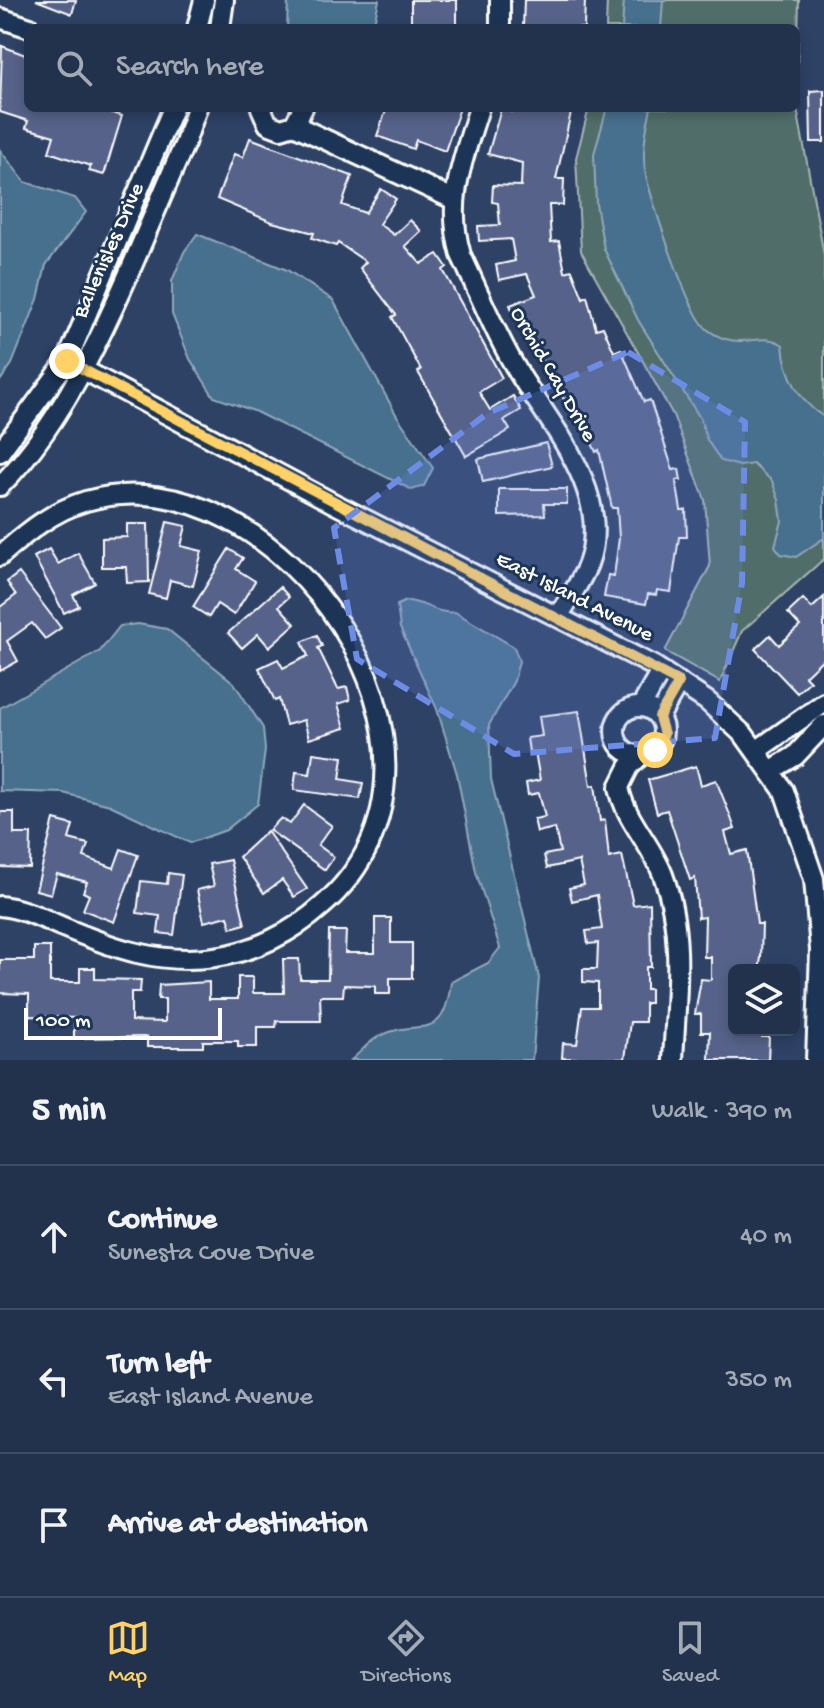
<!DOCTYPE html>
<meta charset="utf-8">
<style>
:root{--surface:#22324c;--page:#2a3a53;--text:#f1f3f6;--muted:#a2aab5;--line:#3f4d64;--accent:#ffd166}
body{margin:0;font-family:"Gochi Hand",sans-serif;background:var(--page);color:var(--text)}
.controls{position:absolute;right:24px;bottom:24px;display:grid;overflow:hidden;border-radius:12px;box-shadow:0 4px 12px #0003}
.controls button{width:72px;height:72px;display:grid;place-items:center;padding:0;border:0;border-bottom:2px solid var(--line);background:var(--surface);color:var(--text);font:40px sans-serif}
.scale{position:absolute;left:24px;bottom:20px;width:198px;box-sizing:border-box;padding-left:8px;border:4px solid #fff;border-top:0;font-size:22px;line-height:28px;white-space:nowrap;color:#fff;-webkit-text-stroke:6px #1d3557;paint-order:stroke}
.stop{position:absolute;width:24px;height:24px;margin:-18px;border:6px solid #ffd166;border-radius:50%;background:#fff}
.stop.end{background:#ffd166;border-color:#fff;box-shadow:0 2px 8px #0008}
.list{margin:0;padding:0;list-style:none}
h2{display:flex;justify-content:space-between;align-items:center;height:104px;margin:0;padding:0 32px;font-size:34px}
h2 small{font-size:26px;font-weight:400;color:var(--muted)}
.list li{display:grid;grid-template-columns:52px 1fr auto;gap:24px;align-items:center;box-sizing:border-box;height:144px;padding:0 32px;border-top:2px solid var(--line)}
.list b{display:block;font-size:30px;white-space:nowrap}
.list p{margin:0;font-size:26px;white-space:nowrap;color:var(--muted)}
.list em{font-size:26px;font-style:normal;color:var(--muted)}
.icon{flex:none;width:44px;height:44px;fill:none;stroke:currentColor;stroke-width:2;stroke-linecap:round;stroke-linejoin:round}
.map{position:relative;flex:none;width:824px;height:1060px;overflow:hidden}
.search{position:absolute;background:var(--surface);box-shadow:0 4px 12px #0003;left:24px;right:24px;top:24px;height:88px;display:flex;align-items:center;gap:20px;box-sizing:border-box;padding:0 28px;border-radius:12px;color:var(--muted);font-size:30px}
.sheet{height:536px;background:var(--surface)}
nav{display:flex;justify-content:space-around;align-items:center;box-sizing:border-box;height:112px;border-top:2px solid var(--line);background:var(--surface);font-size:22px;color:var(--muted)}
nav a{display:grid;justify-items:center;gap:4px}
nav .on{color:var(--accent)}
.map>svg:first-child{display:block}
.green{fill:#516d6b;stroke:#a8b6b5;stroke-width:2}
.water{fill:#466f8e;stroke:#90a9bb;stroke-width:2}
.building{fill:#566289;stroke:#fff;stroke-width:2}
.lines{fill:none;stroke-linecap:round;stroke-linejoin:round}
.minor-casing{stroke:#fff;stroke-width:24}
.minor{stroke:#1d3557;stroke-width:18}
.route{stroke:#ffd166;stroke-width:10}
.marked{fill:#6c8ce6;fill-opacity:0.2;stroke:#6c8ce6;stroke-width:6;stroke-dasharray:16 10;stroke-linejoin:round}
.labels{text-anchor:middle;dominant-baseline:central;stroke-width:6;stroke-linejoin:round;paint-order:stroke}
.street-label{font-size:22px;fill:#fff;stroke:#1d3557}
</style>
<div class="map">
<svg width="824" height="1060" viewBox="0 0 824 1060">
<rect width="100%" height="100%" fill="#2e4266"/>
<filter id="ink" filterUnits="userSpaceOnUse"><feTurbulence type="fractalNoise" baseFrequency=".0125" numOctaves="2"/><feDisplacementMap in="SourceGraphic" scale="16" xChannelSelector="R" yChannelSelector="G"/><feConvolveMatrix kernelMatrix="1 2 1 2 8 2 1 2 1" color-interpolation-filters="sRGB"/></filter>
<g filter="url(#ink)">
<path class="green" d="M607,0H799L796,103L824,255V559L742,631L720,682L665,651L710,566L705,500L673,415L581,251L576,158L589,108H796V28H606Z"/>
<g class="water">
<path d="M288,0H379L373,28H287Z"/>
<path d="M624,0H663L661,28H622Z"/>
<path d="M607,108H651C646,130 641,153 646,176C653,203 688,315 708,330C741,354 761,329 783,345C785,373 799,402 824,417V538L796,557L781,554L775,546L782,521L779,500L772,481L753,464L740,466L721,461L707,440L700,418L638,320L604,249L596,204L594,154Z"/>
<path d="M0,150L25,182L75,198L86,212L46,265L38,299L12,364L0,381Z"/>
<path d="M197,234L287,270L333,300L397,416L433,468L424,486L412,490L254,411L214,397L190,359L172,314V281L184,252Z"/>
<path d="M406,601C424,601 437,615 455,612L514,647L519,661L514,681L489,725L491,779L539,978L532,1060H351C360,1053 370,1040 380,1036C420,1016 443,1047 451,982L488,963L500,948L476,872L457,774L437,709L400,628L397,605Z"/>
<path d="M138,624L167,629L234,683L263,728L265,750L258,804L226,830L190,843L110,805L63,793L0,791V708L100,651L120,626Z"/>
</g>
<g class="building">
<path d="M36,0H76L72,14Z"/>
<rect x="411" y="0" width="46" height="28"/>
<path d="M524,0H585L584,28H523Z"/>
<path d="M2,46L28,56V108H96L122,116L104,175L89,171L91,166L49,152L54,136L26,128L28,121L0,112Z"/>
<path d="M824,90V142H811L810,91Z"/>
<path d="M387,108H460L445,151L416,140L413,149L377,136Z"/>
<path d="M512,108H572L556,179H564L563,205H549L551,242L559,241L565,272L572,270L583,298L587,296L596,329L603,327L614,352L621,349L644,402L650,400L673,470L679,469L681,480H676L681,510H686L687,537H679L671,592L657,590L656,595L648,594L646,604L604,597L608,575L614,576L619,538L617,508H612L599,450L596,452L571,397L564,400L552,372L547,374L535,346L531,348L519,320L517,321L510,305L536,295L527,274L499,280L496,265L515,261L511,239L479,241L478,226L500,225L498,203L492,202L493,185L521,186L522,163L488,154L501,109L512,112Z"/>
<path d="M250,138L352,176L342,205L365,213L381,189L396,199L379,224L394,235L410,220L421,231L405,246L421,264L438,254L447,267L443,270L502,378L479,392L490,410L513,396L521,410L504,420L510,430L466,456L418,372L421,370L392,317L396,315L360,268L366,262L338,243L336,246L312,238L314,233L272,222L217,199L234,154L243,157Z"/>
<path d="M546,443L552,466L483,482L478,459Z"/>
<path d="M499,489H567V504H544L545,515L499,516Z"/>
<path d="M167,522L186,526L181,546L202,551L193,586L170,580L166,598L149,594Z"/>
<path d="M127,524H148L149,582L127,583L126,567H102V538L127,537Z"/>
<path d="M49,549L58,564L78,553L95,583L73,595L79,606L64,613L34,557Z"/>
<path d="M229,549L243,558L236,569L255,581L234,615L217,604L209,617L193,607Z"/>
<path d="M19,573L61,628L45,639L32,623L7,641L18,661L0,671V607L16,595L7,582Z"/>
<path d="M280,587L289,597L279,606L295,624L269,647L258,634L242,648L228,633Z"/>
<path d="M824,597V658L805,676L810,681L797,693L755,649L770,635L779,645L800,626L788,613L803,599L812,608Z"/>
<path d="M317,635L322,646L318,648L338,689L347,687L350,700L338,704L345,728L309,739L304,720L286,725L279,699L275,701L259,668L278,659L283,668L308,656L302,642Z"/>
<path d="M579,711L591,786L595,785L600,821L605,820L609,858L622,855L633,905L650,903L651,967H646V989H650V1003H645V1022H630L625,1059L562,1058L563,1043L577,1044L582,1007H598V983L583,982V969H597L598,943L588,944L586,931L602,929L597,895L572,901L569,888L584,885L579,861L547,868L544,855L560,852L555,828L537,832L534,819L545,817L539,793L528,795L526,783L540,780L535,752H529L527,738L542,736L539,716Z"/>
<path d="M313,753L343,757L340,779L363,783L360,799L294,790L296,772L310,774Z"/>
<path d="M696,766L701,785L716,780L730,815L735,829L725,832L731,854L747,850L757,924H762L761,958L759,970H734V1030H762V1037H769L768,1060H709L710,1032H701V1014H695L701,979L711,980V957H704L705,917L698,918L695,878L690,880L667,810L657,813L648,780Z"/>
<path d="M304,805L332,826L318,845L334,857L325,870L269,830L281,818L290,824Z"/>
<path d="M0,812H14V834H31L30,868L0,867Z"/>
<path d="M54,820L73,825L69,839L88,844L84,857L114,868L121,849L138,855L114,922L83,910L89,895L83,892L87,882L57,874L51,894L36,890Z"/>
<path d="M267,831L307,889L294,897L282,880L264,893L239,857Z"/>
<path d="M230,860L245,924L231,928L228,916L204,922L197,890L214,886L209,864Z"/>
<path d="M168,873L182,875L174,935L158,933L160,916L137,913L141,881L167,884Z"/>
<path d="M375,918H391V943H412V978H390V994H375V986L344,985L343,996H320L321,1021H277L276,1027H257V1047H238V1041H203V1047H147V1037L74,1038V1018L29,1016V994L0,993V960H34V947H50V982H80V968H95V979L141,980L140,992H131V1021L165,1022V999H158L159,985L209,982V999H238V977H253V993H284L283,959H299L300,979H328L329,931H346L345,953H375Z"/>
</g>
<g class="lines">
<defs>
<g id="minor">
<path d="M500,0V28"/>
<path d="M0,18L30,28"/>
<path d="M197,28L204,0"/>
<path d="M220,28L224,0"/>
<path d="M261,108L268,124L281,129L294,125L303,108"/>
<path d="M479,108C463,160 445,200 461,255C480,295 497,338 520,375C553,428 613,496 588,564C581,582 568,600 558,617"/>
<path d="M294,125L453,199"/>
<path d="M67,361L333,503L654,666L707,701L744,735L784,791L814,879L820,950L816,1060"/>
<path d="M0,452L67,361L173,108"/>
<path d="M0,486C86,400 135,253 185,143L197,108"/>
<path d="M0,556C26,533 52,511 86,501C277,446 496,754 322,906C293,932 254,952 215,957C159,965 113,948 63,927C42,918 22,908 0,906"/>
<circle cx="639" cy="731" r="24"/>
<path d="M641,707L661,671"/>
<path d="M659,717L679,682"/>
<path d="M756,751L824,703"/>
<path d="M640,756L629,767L619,787C624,818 652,845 663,875C685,934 676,999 673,1060"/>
<path d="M770,771L795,756L824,725"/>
</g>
</defs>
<use href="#minor" class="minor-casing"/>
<use href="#minor" class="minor"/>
</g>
</g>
<g class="lines" filter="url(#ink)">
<path class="route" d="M67,361L679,682L659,717L664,734L655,750"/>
</g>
<path class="marked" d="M628,352L745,422L742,583L715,738L514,754L357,659L334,528L488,413Z"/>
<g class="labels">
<g class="street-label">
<text transform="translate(110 251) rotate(-66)">Ballenisles Drive</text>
<text transform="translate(552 375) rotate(60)">Orchid Cay Drive</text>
<text transform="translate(574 598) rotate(27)">East Island Avenue</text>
</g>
</g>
</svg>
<div class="controls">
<button><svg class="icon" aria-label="layers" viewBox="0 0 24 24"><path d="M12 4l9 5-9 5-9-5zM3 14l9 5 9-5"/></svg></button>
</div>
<div class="scale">100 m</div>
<div class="stop" style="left:655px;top:750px"></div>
<div class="stop end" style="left:67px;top:361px"></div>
<div class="search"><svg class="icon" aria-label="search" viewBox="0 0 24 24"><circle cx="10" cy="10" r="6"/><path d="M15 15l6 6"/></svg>Search here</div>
</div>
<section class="sheet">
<h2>5 min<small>Walk · 390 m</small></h2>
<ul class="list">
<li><svg class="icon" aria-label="ahead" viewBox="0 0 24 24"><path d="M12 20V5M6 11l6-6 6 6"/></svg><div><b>Continue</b><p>Sunesta Cove Drive</p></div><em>40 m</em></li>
<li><svg class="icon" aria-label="left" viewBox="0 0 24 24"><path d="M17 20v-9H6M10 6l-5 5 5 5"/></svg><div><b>Turn left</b><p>East Island Avenue</p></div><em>350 m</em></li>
<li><svg class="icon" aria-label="arrive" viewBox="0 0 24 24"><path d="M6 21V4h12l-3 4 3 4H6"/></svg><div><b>Arrive at destination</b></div></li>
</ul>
</section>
<nav>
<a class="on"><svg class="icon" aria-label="map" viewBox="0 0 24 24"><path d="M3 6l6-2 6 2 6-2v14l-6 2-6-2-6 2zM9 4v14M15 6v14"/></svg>Map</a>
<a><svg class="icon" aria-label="directions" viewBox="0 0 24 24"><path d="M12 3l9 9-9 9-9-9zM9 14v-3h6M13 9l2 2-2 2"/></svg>Directions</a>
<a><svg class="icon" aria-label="saved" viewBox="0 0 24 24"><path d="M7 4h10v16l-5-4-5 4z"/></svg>Saved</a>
</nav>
